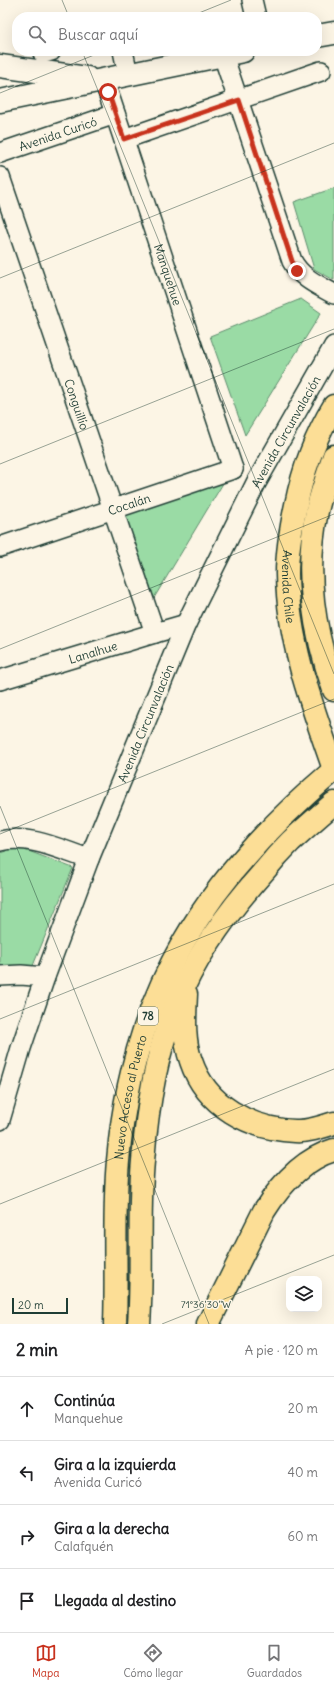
<!DOCTYPE html>
<html lang="es">
<meta charset="utf-8">
<style>
:root{--surface:#fff;--page:#f2f2f2;--text:#202124;--muted:#757577;--line:#e0e0e0;--accent:#c8321e}
body{margin:0;font-family:Delius,sans-serif;background:var(--page);color:var(--text)}
.controls{position:absolute;right:12px;bottom:12px;display:grid;overflow:hidden;border-radius:8px;box-shadow:0 4px 16px #0002}
.controls button{width:36px;height:36px;display:grid;place-items:center;padding:0;border:0;border-bottom:1px solid var(--line);background:var(--surface);color:var(--text);font:20px sans-serif}
.scale{position:absolute;left:12px;bottom:10px;width:56px;box-sizing:border-box;padding-left:4px;border:2px solid #1f3d34;border-top:0;font-size:11px;line-height:14px;white-space:nowrap;color:#1f3d34;-webkit-text-stroke:3px #fcf5e5;paint-order:stroke}
.stop{position:absolute;width:12px;height:12px;margin:-9px;border:3px solid #c8321e;border-radius:50%;background:#fff}
.stop.end{background:#c8321e;border-color:#fff;box-shadow:0 1px 4px #0008}
.list{margin:0;padding:0;list-style:none}
h2{display:flex;justify-content:space-between;align-items:center;height:52px;margin:0;padding:0 16px;font-size:17px}
h2 small{font-size:13px;font-weight:400;color:var(--muted)}
.list li{display:grid;grid-template-columns:26px 1fr auto;gap:12px;align-items:center;box-sizing:border-box;height:64px;padding:0 16px;border-top:1px solid var(--line)}
.list b{display:block;font-size:15px;white-space:nowrap}
.list p{margin:0;font-size:13px;white-space:nowrap;color:var(--muted)}
.list em{font-size:13px;font-style:normal;color:var(--muted)}
.icon{flex:none;width:22px;height:22px;fill:none;stroke:currentColor;stroke-width:2;stroke-linecap:round;stroke-linejoin:round}
.map{position:relative;flex:none;width:334px;height:1324px;overflow:hidden}
.search{position:absolute;background:var(--surface);box-shadow:0 4px 16px #0002;left:12px;right:12px;top:12px;height:44px;display:flex;align-items:center;gap:10px;box-sizing:border-box;padding:0 14px;border-radius:16px;color:var(--muted);font-size:15px}
.sheet{height:308px;background:var(--surface)}
nav{display:flex;justify-content:space-around;align-items:center;box-sizing:border-box;height:56px;border-top:1px solid var(--line);background:var(--surface);font-size:11px;color:var(--muted)}
nav a{display:grid;justify-items:center;gap:2px}
nav .on{color:var(--accent)}
.map>svg:first-child{display:block}
.green{fill:#9adba5;stroke:#5c8c6c}
.lines{fill:none;stroke-linecap:round;stroke-linejoin:round}
.street-casing{stroke:#1f3d34;stroke-width:22}
.secondary-casing{stroke:#1f3d34;stroke-width:25}
.highway-casing{stroke:#1f3d34;stroke-width:25}
.street{stroke:#fcf5e5;stroke-width:19}
.secondary{stroke:#fcf5e5;stroke-width:22}
.highway{stroke:#fcde96;stroke-width:22}
.route{stroke:#c8321e;stroke-width:5}
.ticks{fill:none;stroke:#1f3d34;stroke-width:1;stroke-opacity:0.45}
.labels{text-anchor:middle;dominant-baseline:central;stroke-width:3;stroke-linejoin:round;paint-order:stroke}
.shield{fill:#fcf5e5;stroke:#617469;stroke-width:1}
.shield-label{font-size:11px;font-weight:bold;fill:#1f3d34}
.street-label{font-size:12px;fill:#1f3d34;stroke:#fcf5e5}
.ticks-label{font-size:10px;text-anchor:middle;fill:#1f3d34;stroke:#fcf5e5;stroke-width:3;stroke-linejoin:round;paint-order:stroke}
</style>
<div class="map">
<svg width="334" height="1324" viewBox="0 0 334 1324">
<rect width="100%" height="100%" fill="#fcf5e5"/>
<filter id="ink" filterUnits="userSpaceOnUse"><feTurbulence type="fractalNoise" baseFrequency=".025" numOctaves="2"/><feDisplacementMap in="SourceGraphic" scale="8" xChannelSelector="R" yChannelSelector="G"/><feConvolveMatrix kernelMatrix="1 2 1 2 8 2 1 2 1" color-interpolation-filters="sRGB"/></filter>
<g filter="url(#ink)">
<g class="green">
<path d="M334,188V280L314,269L294,202Z"/>
<path d="M301,299L321,313L245,435L210,336Z"/>
<path d="M228,475L154,598L123,511Z"/>
<path d="M18,847L73,868L32,968L2,967L0,962V853Z"/>
</g>
<g class="lines">
<defs>
<g id="street">
<path d="M252,0L256,17"/>
<path d="M123,51L128,74"/>
<path d="M43,53L51,51"/>
<path d="M223,55L292,261C301,278 318,285 334,294"/>
<path id="s1" d="M104,80L233,469"/>
<path d="M124,139L321,71"/>
<path id="s2" d="M0,153L115,114"/>
<path id="s3" d="M0,177L155,633"/>
<path id="s4" d="M0,547L233,469"/>
<path id="s5" d="M0,680L155,633L186,624"/>
<path d="M0,841C30,834 61,850 89,859"/>
<path d="M0,976L21,975L45,977"/>
<path id="s6" d="M0,1120L21,1048L45,977L89,859L186,624L256,483L334,346"/>
</g>
<g id="secondary">
<path d="M317,36L334,33"/>
<path d="M0,66L87,78"/>
<path d="M0,101L243,51"/>
</g>
<g id="highway">
<path id="s7" d="M334,406C315,437 303,470 296,505C291,528 287,551 287,574C288,642 312,706 334,769"/>
<path d="M334,456C328,474 321,493 317,511C304,573 314,632 334,690"/>
<path d="M186,994C185,1016 183,1039 191,1061C206,1106 250,1129 295,1131C308,1132 322,1127 334,1123"/>
<path id="s8" d="M115,1324C117,1270 113,1215 118,1161C132,991 206,878 334,770"/>
<path d="M139,1324C143,1270 138,1215 143,1161C147,1108 156,1052 177,1002C197,953 230,909 265,870C273,860 282,850 291,841C305,828 320,815 334,803"/>
<path d="M208,1324L264,1211C281,1184 303,1159 334,1150"/>
</g>
</defs>
<use href="#street" class="street-casing"/>
<use href="#secondary" class="secondary-casing"/>
<use href="#highway" class="highway-casing"/>
<use href="#street" class="street"/>
<use href="#secondary" class="secondary"/>
<use href="#highway" class="highway"/>
</g>
</g>
<g class="lines" filter="url(#ink)">
<path class="route" d="M108,92L124,139L239,100L292,261L297,271"/>
</g>
<path class="ticks" d="M62,0L69,17M189,17L231,0M82,51L334,674M0,93L104,51M0,278L334,143M0,464L334,329M0,649L334,514M0,806L209,1324M0,834L334,699M0,1019L334,884M0,1204L334,1069M162,1324L334,1255"/>
<g class="labels">
<rect class="shield" x="138" y="1007" width="20" height="18" rx="3"/>
<g class="shield-label">
<text x="148" y="1016">78</text>
</g>
<g class="street-label">
<text stroke="none"><textPath href="#s2" startOffset="61">Avenida Curicó</textPath></text>
<text stroke="none"><textPath href="#s1" startOffset="205">Manquehue</textPath></text>
<text stroke="none"><textPath href="#s3" startOffset="240">Conguillío</textPath></text>
<text stroke="none"><textPath href="#s6" startOffset="747">Avenida Circunvalación</textPath></text>
<text stroke="none"><textPath href="#s4" startOffset="136">Cocalán</textPath></text>
<text stroke="none"><textPath href="#s7" startOffset="189">Avenida Chile</textPath></text>
<text stroke="none"><textPath href="#s5" startOffset="97">Lanalhue</textPath></text>
<text stroke="none"><textPath href="#s6" startOffset="423">Avenida Circunvalación</textPath></text>
<text stroke="none"><textPath href="#s8" startOffset="228">Nuevo Acceso al Puerto</textPath></text>
</g>
</g>
<g class="ticks-label">
<text x="206" y="1308">71°36'30"W</text>
</g>
</svg>
<div class="controls">
<button><svg class="icon" aria-label="layers" viewBox="0 0 24 24"><path d="M12 4l9 5-9 5-9-5zM3 14l9 5 9-5"/></svg></button>
</div>
<div class="scale">20 m</div>
<div class="stop" style="left:108px;top:92px"></div>
<div class="stop end" style="left:297px;top:271px"></div>
<div class="search"><svg class="icon" aria-label="search" viewBox="0 0 24 24"><circle cx="10" cy="10" r="6"/><path d="M15 15l6 6"/></svg>Buscar aquí</div>
</div>
<section class="sheet">
<h2>2 min<small>A pie · 120 m</small></h2>
<ul class="list">
<li><svg class="icon" aria-label="ahead" viewBox="0 0 24 24"><path d="M12 20V5M6 11l6-6 6 6"/></svg><div><b>Continúa</b><p>Manquehue</p></div><em>20 m</em></li>
<li><svg class="icon" aria-label="left" viewBox="0 0 24 24"><path d="M17 20v-9H6M10 6l-5 5 5 5"/></svg><div><b>Gira a la izquierda</b><p>Avenida Curicó</p></div><em>40 m</em></li>
<li><svg class="icon" aria-label="right" viewBox="0 0 24 24"><path d="M7 20v-9h11M14 6l5 5-5 5"/></svg><div><b>Gira a la derecha</b><p>Calafquén</p></div><em>60 m</em></li>
<li><svg class="icon" aria-label="arrive" viewBox="0 0 24 24"><path d="M6 21V4h12l-3 4 3 4H6"/></svg><div><b>Llegada al destino</b></div></li>
</ul>
</section>
<nav>
<a class="on"><svg class="icon" aria-label="map" viewBox="0 0 24 24"><path d="M3 6l6-2 6 2 6-2v14l-6 2-6-2-6 2zM9 4v14M15 6v14"/></svg>Mapa</a>
<a><svg class="icon" aria-label="directions" viewBox="0 0 24 24"><path d="M12 3l9 9-9 9-9-9zM9 14v-3h6M13 9l2 2-2 2"/></svg>Cómo llegar</a>
<a><svg class="icon" aria-label="saved" viewBox="0 0 24 24"><path d="M7 4h10v16l-5-4-5 4z"/></svg>Guardados</a>
</nav>
